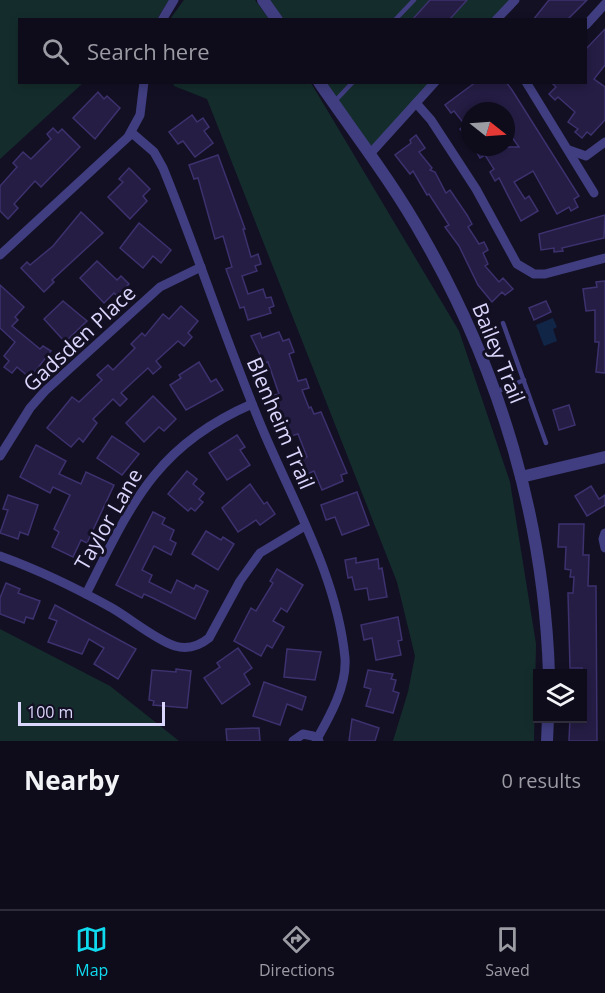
<!DOCTYPE html>
<style>
:root{--surface:#0e0c1b;--page:#1c1a28;--text:#f1f3f6;--muted:#9b9ba3;--line:#2e2c3a;--accent:#10daee}
body{margin:0;font-family:"Open Sans",sans-serif;background:var(--page);color:var(--text)}
.controls{position:absolute;right:18px;bottom:18px;display:grid;overflow:hidden;border-radius:0px;box-shadow:0 3px 9px #0003}
.controls button{width:54px;height:54px;display:grid;place-items:center;padding:0;border:0;border-bottom:2px solid var(--line);background:var(--surface);color:var(--text);font:30px sans-serif}
.compass{position:absolute;left:461px;top:102px;width:54px;height:54px;border-radius:50%;background:var(--surface);box-shadow:0 3px 9px #0003;rotate:107deg}
.scale{position:absolute;left:18px;bottom:15px;width:147px;box-sizing:border-box;padding-left:6px;border:3px solid #dad6fc;border-top:0;font-size:16px;line-height:21px;white-space:nowrap;color:#dad6fc;-webkit-text-stroke:4px #131024;paint-order:stroke}
.list{margin:0;padding:0;list-style:none}
h2{display:flex;justify-content:space-between;align-items:center;height:78px;margin:0;padding:0 24px;font-size:26px}
h2 small{font-size:20px;font-weight:400;color:var(--muted)}
.icon{flex:none;width:33px;height:33px;fill:none;stroke:currentColor;stroke-width:2;stroke-linecap:round;stroke-linejoin:round}
.map{position:relative;flex:none;width:605px;height:741px;overflow:hidden}
.search{position:absolute;background:var(--surface);box-shadow:0 3px 9px #0003;left:18px;right:18px;top:18px;height:66px;display:flex;align-items:center;gap:15px;box-sizing:border-box;padding:0 21px;border-radius:0px;color:var(--muted);font-size:22px}
.sheet{height:168px;background:var(--surface)}
nav{display:flex;justify-content:space-around;align-items:center;box-sizing:border-box;height:84px;border-top:2px solid var(--line);background:var(--surface);font-size:16px;color:var(--muted)}
nav a{display:grid;justify-items:center;gap:3px}
nav .on{color:var(--accent)}
.map>svg:first-child{display:block}
.green{fill:#142d2c}
.water{fill:#112647}
.building{fill:#251d44;stroke:#3d316e;stroke-width:1.5}
.lines{fill:none;stroke-linecap:round;stroke-linejoin:round}
.service{stroke:#403e80;stroke-width:4.5}
.minor{stroke:#403e80;stroke-width:9}
.tertiary{stroke:#403e80;stroke-width:12}
.labels{text-anchor:middle;dominant-baseline:central;stroke-width:6;stroke-linejoin:round;paint-order:stroke}
.street-label{font-size:21px;fill:#dad6fc;stroke:#131024}
</style>
<div class="map">
<svg width="605" height="741" viewBox="0 0 605 741">
<rect width="100%" height="100%" fill="#131024"/>
<g class="green">
<path d="M0,0H169L157,19L20,20V82L83,83L0,159Z"/>
<path d="M184,0H255L269,19H170Z"/>
<path d="M270,0H515L496,20L283,19Z"/>
<path d="M173,83H311L459,331L510,482L536,644L534,741H393L408,692L415,656L397,582L207,99L174,86Z"/>
<path d="M326,83H438L372,150Z"/>
<path d="M0,629L110,686L179,741H0Z"/>
</g>
<path class="water" d="M553,318L557,327L553,329L557,341L544,346L536,325Z"/>
<g class="building">
<path d="M430,0H467L449,20H412Z"/>
<path d="M549,0H587L567,20H533Z"/>
<path d="M605,29V65L594,79L605,87V120L591,135L587,132L582,138L575,132L578,129L568,122L575,112L558,97L555,100L549,94L556,87L551,82H585V50Z"/>
<path d="M476,82H506L512,90L579,196L574,199L578,207L571,211L569,207L557,214L533,171L514,182L525,199L529,196L538,211L521,221L499,178L495,181L490,172L494,169L485,155L480,158L474,147H519L506,129V111H470V140L460,129L465,125L454,111L451,113L445,105Z"/>
<path d="M98,92L104,99L107,96L120,108L95,139L73,118Z"/>
<path d="M192,115L197,122L203,118L209,127L204,131L213,143L195,157L183,141L178,144L169,132Z"/>
<path d="M53,128L58,133L62,129L80,147L41,187L35,181L14,204L18,208L8,219L0,211V186L17,167L13,163L23,152L31,159L51,139L47,134Z"/>
<path d="M416,135L425,148L419,152L432,168L430,170L435,172L446,193L450,190L467,215L472,224L468,227L479,244L484,242L488,250L483,253L488,264L485,266L499,282L503,278L513,289L505,295L502,292L492,302L478,285L459,246L445,227L449,225L429,194L427,195L413,171L410,174L395,155L411,143L410,140Z"/>
<path d="M218,155L245,229H243L251,257L258,254L261,264L255,266L257,271L242,276L248,294L263,289L266,298L271,297L274,306L269,308L271,313L248,320L244,307L240,308L226,269L232,267L223,236L215,239L198,178L194,179L189,165Z"/>
<path d="M129,168L150,189L143,196L147,201L130,219L108,197L123,182L119,179Z"/>
<path d="M81,212L103,233L52,280L54,282L44,292L21,268L27,262L30,265L53,246Z"/>
<path d="M605,215L604,238L562,248L563,251L554,252V248L541,250L539,234Z"/>
<path d="M139,223L171,250L161,263L153,256L143,268L120,248Z"/>
<path d="M97,261L117,280L121,276L129,284L117,296L114,293L104,303L80,278Z"/>
<path d="M605,281V373L596,372L599,342H595V310L586,311L583,289L597,287L596,282Z"/>
<path d="M0,285L24,307L15,317L18,320L12,326L40,349L43,346L51,351L30,378L17,367L12,373L4,367L9,361L4,356L15,342L0,328Z"/>
<path d="M63,301L87,321L65,342L44,319Z"/>
<path d="M546,301L551,312L534,320L529,308Z"/>
<path d="M181,306L198,321L188,333L192,337L184,346L178,341L156,361L161,367L153,374L148,368L136,379L121,393L127,399L120,406L113,399L93,419L97,423L83,442L79,438L71,447L47,428L72,397L79,402L102,380L97,375L108,365L113,370L135,348L131,344L142,333L145,336L163,314L169,319Z"/>
<path d="M279,332L283,341L289,339L294,352L289,354L298,381L306,379L309,388L302,390L309,408L311,407L314,414L321,412L347,473L341,475L343,481L322,490L314,471L307,474L301,460L307,457L298,434L291,436L287,430L274,395L279,394L268,362L264,363L251,336L260,333L262,338Z"/>
<path d="M199,362L211,382L216,379L223,390L186,410L170,385L181,378L179,375Z"/>
<path d="M153,396L176,419L164,431L159,427L144,442L126,423Z"/>
<path d="M569,405L575,425L559,430L553,410Z"/>
<path d="M237,435L245,447L240,450L250,465L227,480L209,453Z"/>
<path d="M112,436L139,454L122,475L97,458Z"/>
<path d="M36,445L66,461L59,474L81,484L86,472L114,485L87,543L81,540L73,557L52,547L59,532L54,529L70,495L53,487L50,493L20,477Z"/>
<path d="M187,471L197,479L193,484L204,493L199,499L203,502L195,511L191,508L188,511L168,494Z"/>
<path d="M250,484L264,504L267,502L275,514L260,525L256,520L238,532L222,508Z"/>
<path d="M591,486L599,499L605,495V505L587,516L575,496Z"/>
<path d="M357,492L369,525L342,535L335,517L326,520L321,505Z"/>
<path d="M8,495L38,505L28,535L20,532L18,539L0,533L8,510L3,509Z"/>
<path d="M153,512L165,518L162,524L174,530L170,540L176,543L171,555L154,546L142,570L152,575L149,582L171,593L177,580L194,589L196,585L208,591L195,619L153,598L144,594L142,598L116,585Z"/>
<path d="M559,524H584L583,555H589L588,586H596L597,741H569L570,718H582V668H570L568,593H573L574,577H570L571,570L565,569L566,547H558Z"/>
<path d="M206,531L221,540L223,537L234,544L218,570L192,554Z"/>
<path d="M356,558V563L378,559L379,569L382,568L387,597L369,600L367,588L355,590L352,577L348,578L345,560Z"/>
<path d="M277,569L303,585L287,612L281,608L273,621L284,627L272,648L267,645L261,656L234,641L251,608L256,611L273,583L270,581Z"/>
<path d="M6,583L20,589L18,593L40,601L33,619L26,617L24,623L0,614V598Z"/>
<path d="M55,605L136,649L118,679L94,664L104,648L89,639L82,654L48,642L57,621L49,618Z"/>
<path d="M398,617L402,640L398,641L401,655L376,660L372,638L364,640L361,625Z"/>
<path d="M238,648L252,668L244,674L250,684L222,704L204,678L220,667L217,663Z"/>
<path d="M287,649L321,652L315,680L284,677Z"/>
<path d="M176,669L191,671L187,708L153,705L154,701L149,700L152,670L176,672Z"/>
<path d="M368,670L393,674L391,679L396,680L393,691L399,693L393,713L366,706L371,689L364,687Z"/>
<path d="M264,682L306,697L302,710L287,704L280,725L253,716Z"/>
<path d="M352,719L379,728L375,741H349Z"/>
<path d="M259,728L260,741H227L226,729Z"/>
</g>
<g class="lines">
<g class="service">
<path d="M395,20L414,0"/>
<path d="M335,101L353,82"/>
<path d="M503,323L546,443"/>
<path d="M496,392L524,380"/>
</g>
<g class="minor">
<path d="M162,20L174,0"/>
<path d="M496,20L515,0"/>
<path d="M586,25L605,4"/>
<path d="M526,82L594,193"/>
<path d="M416,103L431,120L476,189L517,264L534,274H545L605,258"/>
<path d="M132,133L154,152L163,168C198,254 226,342 262,428C293,502 337,576 345,658C347,686 330,716 317,739"/>
<path d="M569,150L586,156L605,142"/>
<path d="M369,155L435,82"/>
<path d="M0,255L128,137L140,115L144,82"/>
<path d="M0,456L30,408L45,391L160,287L201,267"/>
<path d="M605,533L603,539L605,548"/>
<path d="M0,556C39,570 76,588 112,608C131,619 156,640 175,646C188,650 199,646 209,638L240,581L260,553L305,526"/>
<path d="M86,594C131,505 155,446 252,404"/>
<path d="M293,741L303,734L313,736L319,741"/>
</g>
<g class="tertiary">
<path d="M263,0L277,20"/>
<path d="M319,82C354,133 393,183 423,237C500,371 544,519 549,674"/>
<path d="M521,477L605,457"/>
<path d="M547,741L548,718"/>
</g>
</g>
<g class="labels">
<g class="street-label">
<text transform="translate(79 338) rotate(-43)">Gadsden Place</text>
<text transform="translate(499 353) rotate(68)">Bailey Trail</text>
<text transform="translate(281 423) rotate(67)">Blenheim Trail</text>
<text transform="translate(108 519) rotate(-60)">Taylor Lane</text>
</g>
</g>
</svg>
<div class="controls">
<button><svg class="icon" aria-label="layers" viewBox="0 0 24 24"><path d="M12 4l9 5-9 5-9-5zM3 14l9 5 9-5"/></svg></button>
</div>
<svg class="compass" viewBox="-18 -18 36 36"><path d="M0-13l5 13h-10z" fill="#e53935"/><path d="M0 13l5-13h-10z" fill="#9b9ba3"/></svg>
<div class="scale">100 m</div>
<div class="search"><svg class="icon" aria-label="search" viewBox="0 0 24 24"><circle cx="10" cy="10" r="6"/><path d="M15 15l6 6"/></svg>Search here</div>
</div>
<section class="sheet">
<h2>Nearby<small>0 results</small></h2>
<ul class="list">
</ul>
</section>
<nav>
<a class="on"><svg class="icon" aria-label="map" viewBox="0 0 24 24"><path d="M3 6l6-2 6 2 6-2v14l-6 2-6-2-6 2zM9 4v14M15 6v14"/></svg>Map</a>
<a><svg class="icon" aria-label="directions" viewBox="0 0 24 24"><path d="M12 3l9 9-9 9-9-9zM9 14v-3h6M13 9l2 2-2 2"/></svg>Directions</a>
<a><svg class="icon" aria-label="saved" viewBox="0 0 24 24"><path d="M7 4h10v16l-5-4-5 4z"/></svg>Saved</a>
</nav>
